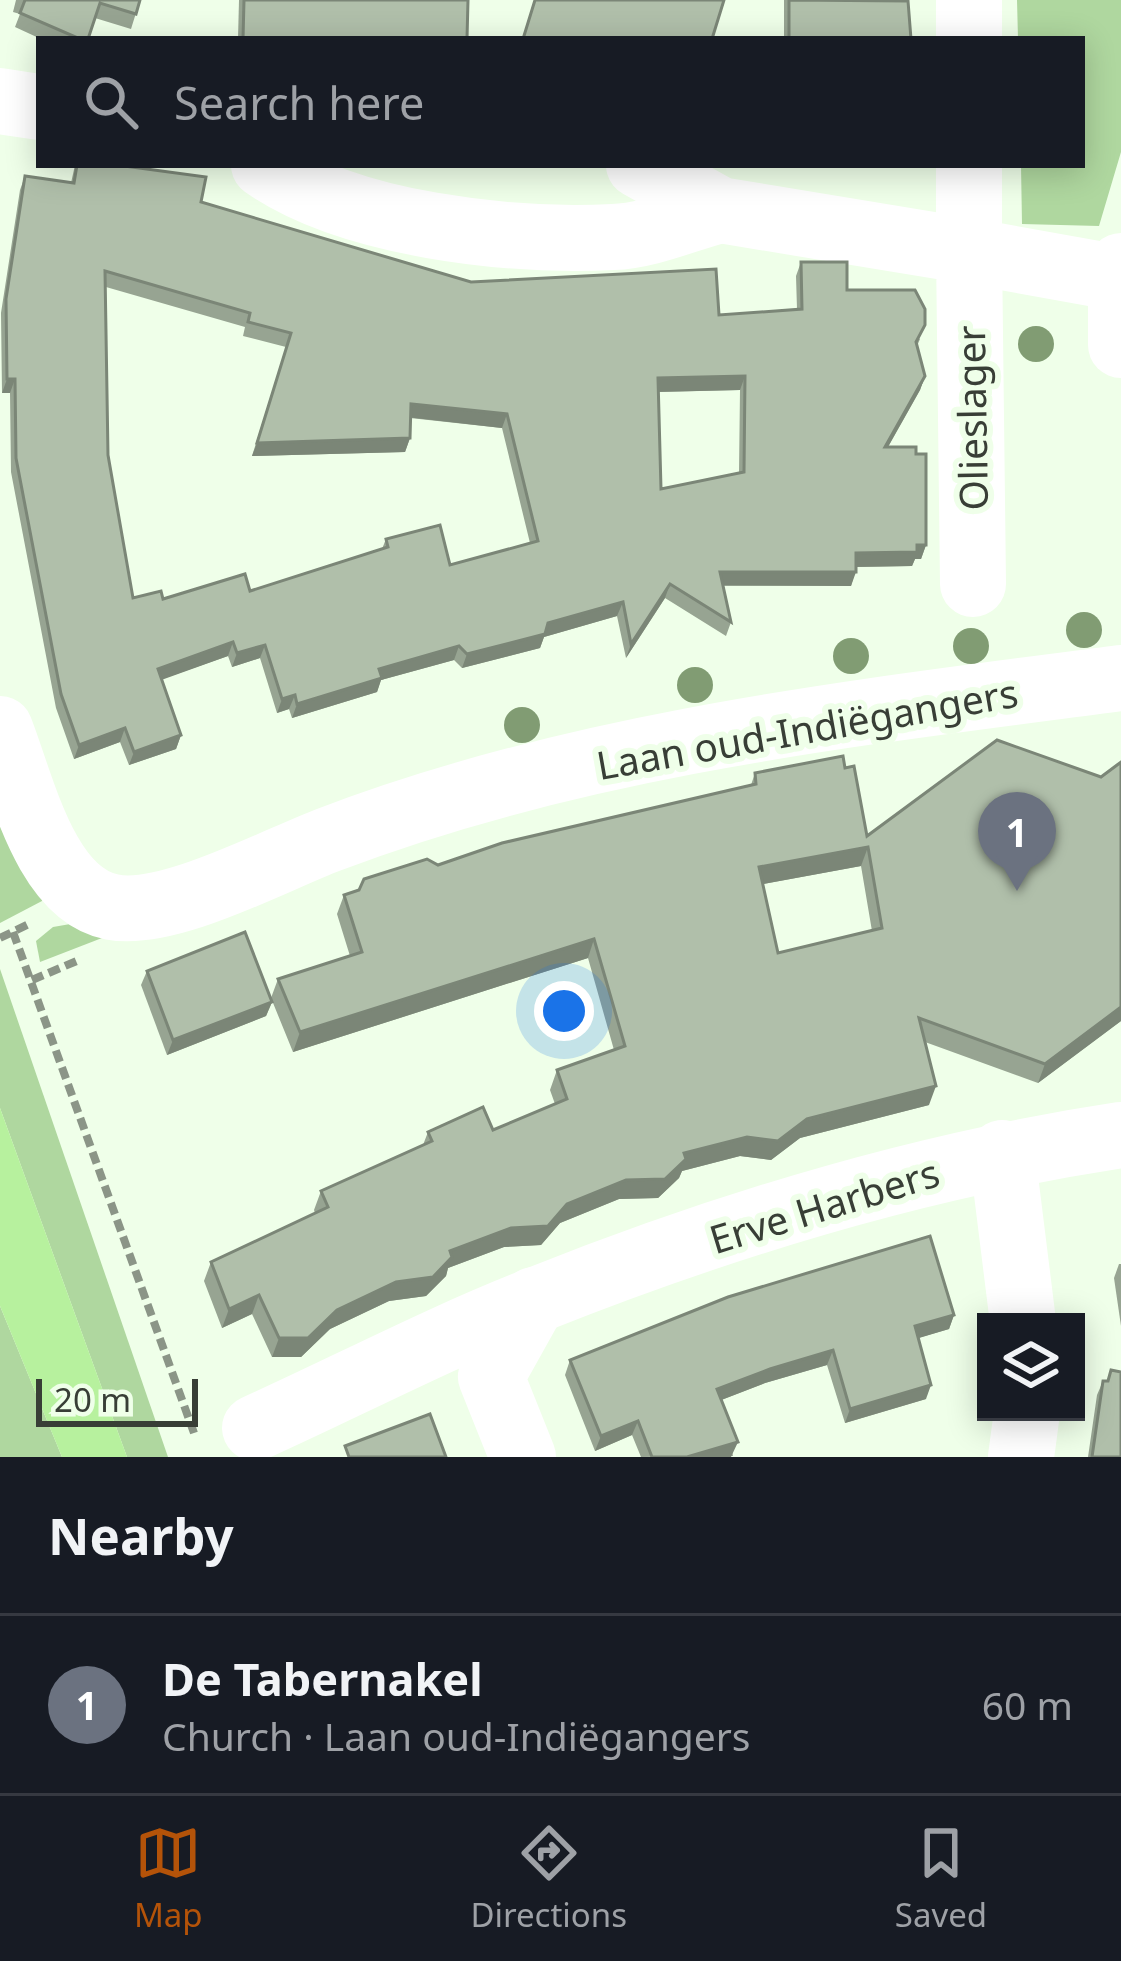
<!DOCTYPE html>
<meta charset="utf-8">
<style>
:root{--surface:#171b24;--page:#20242c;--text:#f1f3f6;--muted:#9ea1a6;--line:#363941;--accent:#b45309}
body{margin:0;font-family:"Noto Sans",sans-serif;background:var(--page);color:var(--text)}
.controls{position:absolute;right:36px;bottom:36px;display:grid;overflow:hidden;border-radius:0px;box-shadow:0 6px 30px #0003}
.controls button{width:108px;height:108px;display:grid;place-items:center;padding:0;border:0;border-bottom:3px solid var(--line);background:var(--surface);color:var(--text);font:60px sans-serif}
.scale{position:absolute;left:36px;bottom:30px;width:162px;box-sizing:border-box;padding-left:12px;border:6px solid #383e36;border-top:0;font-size:33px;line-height:42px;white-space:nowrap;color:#383e36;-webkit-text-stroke:9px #efffe9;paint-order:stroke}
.you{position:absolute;left:564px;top:1011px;width:42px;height:42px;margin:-30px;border:9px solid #fff;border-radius:50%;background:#1a73e8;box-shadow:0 0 0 18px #1a73e833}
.badge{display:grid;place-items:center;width:78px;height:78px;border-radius:50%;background:var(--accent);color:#fff;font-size:39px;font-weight:700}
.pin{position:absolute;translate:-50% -99px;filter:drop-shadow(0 3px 6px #0008)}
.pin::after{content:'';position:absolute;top:63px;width:42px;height:36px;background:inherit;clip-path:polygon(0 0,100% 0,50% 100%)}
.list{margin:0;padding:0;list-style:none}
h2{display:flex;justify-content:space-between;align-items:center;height:156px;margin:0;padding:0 48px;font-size:51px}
h2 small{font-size:39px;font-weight:400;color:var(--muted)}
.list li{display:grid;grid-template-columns:78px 1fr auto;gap:36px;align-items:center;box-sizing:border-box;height:180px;padding:0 48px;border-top:3px solid var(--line)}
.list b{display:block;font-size:45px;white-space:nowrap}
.list p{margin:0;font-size:39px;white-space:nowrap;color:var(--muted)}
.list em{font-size:39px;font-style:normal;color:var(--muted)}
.icon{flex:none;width:66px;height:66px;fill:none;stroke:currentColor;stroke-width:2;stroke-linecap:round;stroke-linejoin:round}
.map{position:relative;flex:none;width:1121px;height:1457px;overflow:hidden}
.search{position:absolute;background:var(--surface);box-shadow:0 6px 30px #0003;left:36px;right:36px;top:36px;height:132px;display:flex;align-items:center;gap:30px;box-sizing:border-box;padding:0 42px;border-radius:0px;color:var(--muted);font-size:45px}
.sheet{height:336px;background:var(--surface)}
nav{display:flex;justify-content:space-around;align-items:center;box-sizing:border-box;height:168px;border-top:3px solid var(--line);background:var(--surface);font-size:33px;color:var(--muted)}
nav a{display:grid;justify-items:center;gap:6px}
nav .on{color:var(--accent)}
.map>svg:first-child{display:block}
.green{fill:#afd79f}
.water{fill:#b7f19e}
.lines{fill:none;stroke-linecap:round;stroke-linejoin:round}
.path{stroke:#8b9587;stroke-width:8;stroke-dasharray:12 6;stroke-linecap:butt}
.minor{stroke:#fff;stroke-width:66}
.tree{fill:#819c73}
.wall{fill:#97a492;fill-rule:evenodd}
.shaded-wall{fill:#7b8677}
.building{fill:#b0bfaa;stroke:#7b8677;stroke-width:3;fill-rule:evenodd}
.labels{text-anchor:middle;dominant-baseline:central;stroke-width:12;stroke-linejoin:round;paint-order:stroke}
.street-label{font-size:39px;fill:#383e36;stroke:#efffe9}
</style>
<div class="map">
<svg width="1121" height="1457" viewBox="0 0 1121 1457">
<rect width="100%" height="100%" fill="#efffe9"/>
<g class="green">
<path d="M1017,0H1121V152L1099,226L1022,224L1021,165H1082V39H1018Z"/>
<path d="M0,800L45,888L42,901L0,923Z"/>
<path d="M82,922L133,926L40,962L36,941L53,927Z"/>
<path d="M0,969L168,1457H127L0,1108Z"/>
<path d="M0,1306L62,1457H0Z"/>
</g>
<path class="water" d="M0,1108L127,1457H62L0,1306Z"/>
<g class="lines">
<g class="path">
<path d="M13,932L194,1433"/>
<path d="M0,938L29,924"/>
<path d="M32,980L79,960"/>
</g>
<g class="minor">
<path d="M969,39V0"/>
<path d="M0,101L39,107"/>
<path d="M264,165C350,225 509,242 613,237C648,236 686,219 720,210"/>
<path d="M639,165L720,210L969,251L973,584"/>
<path d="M969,165V251L1119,278"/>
<path d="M1121,266V345"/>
<path d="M0,729C22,785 45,894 112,907C168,918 273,861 328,840C581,743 854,713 1121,678"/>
<path d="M1002,1153L1023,1322"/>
<path d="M255,1428C348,1386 441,1337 536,1300C724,1225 921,1165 1121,1135"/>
<path d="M523,1457L491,1377L534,1300"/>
<path d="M1021,1457L1027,1412"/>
</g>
</g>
<g class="tree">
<circle cx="1036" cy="344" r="18"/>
<circle cx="1084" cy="630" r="18"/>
<circle cx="971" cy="646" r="18"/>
<circle cx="851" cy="656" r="18"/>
<circle cx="695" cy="685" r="18"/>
<circle cx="522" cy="725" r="18"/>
</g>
<g class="wall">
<path d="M16,0H140L131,29L95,18L88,39H41L15,27L20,14L13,12Z"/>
<path d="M239,0H468L467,39H238Z"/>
<path d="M784,0H877L911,39H784Z"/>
<path d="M75,165H117L201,202L471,282L719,315L797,309L796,276L801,262L847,290L920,339L917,346L925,376L920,390L888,447L926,545L921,559H915L912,566L856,567L851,586H723L731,622L726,636L665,598L626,658L617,616L544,637L540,648L462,668L454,660L381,680L377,692L292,718L289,709L277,713L260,658L232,667L228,656L162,679L181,735L176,749L129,765L120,742L74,759L56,708L11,472L10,393H2L1,313L20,190L25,176L71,183ZM106,287L245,327L243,336L286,347L252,456L405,452L410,438V418L502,428L530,543L450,565L386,539L382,549L250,591L163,599L133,598L108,455ZM740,390L739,473L661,489L659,392Z"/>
<path d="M845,768L867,836L1121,1021L1038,1083L925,1042L929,1105L800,1138L771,1160L740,1156L682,1171L679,1178L658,1198L619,1199L560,1223L541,1245L504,1247L448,1268L446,1276L426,1296L389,1301L330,1329L301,1357H272L252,1314L222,1328L204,1281L211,1262L315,1213L314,1210L321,1191L423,1145L428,1132L493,1130L555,1104L550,1090L557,1070L614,1050L588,958L293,1052L271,998L278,979L350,956L337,914L344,895L438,865L751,785L755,773ZM861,866L872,931L778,953L763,884Z"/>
<path d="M147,971L272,1002L266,1016L167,1055L141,985Z"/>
<path d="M1119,1264H1121V1326L1114,1278Z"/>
<path d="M954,1315L949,1329L918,1338L926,1399L845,1423L827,1365L765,1383L721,1400L733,1456L641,1457L632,1435L595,1451L565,1375L570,1360Z"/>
<path d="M1111,1370L1121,1457H1088L1097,1395L1103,1381H1107Z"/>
</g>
<g class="shaded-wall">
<path d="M745,376L740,390L653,392L658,378Z"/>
<path d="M925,376L920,390L880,461L885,447Z"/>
<path d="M7,379H15L10,393H2Z"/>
<path d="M411,404L507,414L502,428L406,417Z"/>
<path d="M410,438L405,452L252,456L257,443Z"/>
<path d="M917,545H926L921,559H915L912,566L851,567L856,553Z"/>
<path d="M720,572H856L851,586L715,585Z"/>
<path d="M670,584L665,598L626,658L631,644Z"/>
<path d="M623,602L617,616L544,637L540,648L462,668L467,654L548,623Z"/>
<path d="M233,642L228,656L153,683L158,669Z"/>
<path d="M265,645L260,658L232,667L237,653Z"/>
<path d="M459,646L454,660L381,680L377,692L292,718L297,704L379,669Z"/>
<path d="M295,695L289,709L277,713L282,699Z"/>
<path d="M125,728L120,742L74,759L79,745Z"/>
<path d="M181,735L176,749L129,765L134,752Z"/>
<path d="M868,847L861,866L752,886L759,867Z"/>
<path d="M594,939L588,958L293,1052L300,1032Z"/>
<path d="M272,1002L266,1016L167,1055L173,1040Z"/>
<path d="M1121,1007V1021L1038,1083L1045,1064Z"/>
<path d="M936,1086L929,1105L800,1138L771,1160L740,1156L682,1171L679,1178L658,1198L619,1199L560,1223L541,1245L504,1247L448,1268L446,1276L426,1296L389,1301L330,1329L301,1357H272L279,1338L337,1310L450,1251L567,1204L684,1153Z"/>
<path d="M259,1295L252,1314L222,1328L229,1309Z"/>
<path d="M954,1315L949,1329L909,1341L915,1326Z"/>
<path d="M833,1350L827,1365L765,1383L711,1404L717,1389L770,1369Z"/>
<path d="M931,1385L926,1399L845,1423L850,1409Z"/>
<path d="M638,1421L632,1435L595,1451L601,1436Z"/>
<path d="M738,1442L731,1457H687Z"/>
</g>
<g class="building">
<path d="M25,0H140L136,14L100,3L88,39H80L20,13Z"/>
<path d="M244,0H468L467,39H243Z"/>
<path d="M535,0H724L712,39H523Z"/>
<path d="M789,0L908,1L911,39H789Z"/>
<path d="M77,165H117L206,177L201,202L471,282L716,269L719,315L802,309L801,262H847V290H915L925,309V325L916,342L925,376L885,447H916V454H926V545H917V552L856,553V572H720L731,622L670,584L631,644L623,602L548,623L545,634L467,654L459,646L379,669L382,678L297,704L295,695L282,699L265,645L237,653L233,642L158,669L181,735L134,752L125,728L79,745L61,694L16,458L15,379H7L6,299L25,176L74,183ZM105,271L250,313L248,322L291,333L257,443L410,438L411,404L507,414L538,541L450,565L440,525L386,539L388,547L250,591L245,574L163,599L161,591L133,598L108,455ZM745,376L744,472L661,489L658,378Z"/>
<path d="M997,740L1101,777L1121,762V1007L1045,1064L919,1018L936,1086L807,1119L778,1141L747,1137L684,1153L686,1159L665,1179L626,1180L567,1204L548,1226L511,1228L450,1251L452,1257L433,1277L396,1282L337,1310L308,1338H279L259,1295L229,1309L211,1262L328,1207L321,1191L432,1141L428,1132L483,1107L493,1130L567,1099L557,1070L625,1046L594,939L300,1032L278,979L362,952L344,895L359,890L364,879L427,859L438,865L502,843L756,784L755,773L843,756L845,768L854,766L867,836ZM868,847L882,928L778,953L759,867Z"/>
<path d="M245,932L272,1002L173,1040L147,971Z"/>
<path d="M930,1236L954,1315L915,1326L931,1385L850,1409L833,1350L770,1369L717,1389L738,1442L687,1457H652L638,1421L601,1436L570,1360L728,1297Z"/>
<path d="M1111,1370L1121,1372V1457H1092L1103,1381H1108Z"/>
<path d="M430,1414L446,1457H349L345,1446Z"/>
</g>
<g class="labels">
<g class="street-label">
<text transform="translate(971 418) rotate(-91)">Olieslager</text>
<text transform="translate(807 728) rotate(-10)">Laan oud-Indiëgangers</text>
<text transform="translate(824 1205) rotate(-17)">Erve Harbers</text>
</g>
</g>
</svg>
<div class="controls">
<button><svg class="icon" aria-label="layers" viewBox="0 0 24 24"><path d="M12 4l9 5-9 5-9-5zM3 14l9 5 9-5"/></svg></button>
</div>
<div class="scale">20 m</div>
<div class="you"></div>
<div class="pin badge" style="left:1017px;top:891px;background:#6b7280">1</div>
<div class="search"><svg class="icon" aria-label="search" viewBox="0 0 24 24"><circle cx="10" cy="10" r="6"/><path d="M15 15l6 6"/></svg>Search here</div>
</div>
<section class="sheet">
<h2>Nearby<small></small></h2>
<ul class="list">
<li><span class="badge" style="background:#6b7280">1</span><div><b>De Tabernakel</b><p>Church · Laan oud-Indiëgangers</p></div><em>60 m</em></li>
</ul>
</section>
<nav>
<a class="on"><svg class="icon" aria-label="map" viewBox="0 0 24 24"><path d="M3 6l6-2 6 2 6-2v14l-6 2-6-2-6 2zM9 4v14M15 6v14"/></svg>Map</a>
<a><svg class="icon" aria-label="directions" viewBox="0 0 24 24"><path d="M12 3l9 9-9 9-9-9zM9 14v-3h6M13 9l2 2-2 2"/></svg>Directions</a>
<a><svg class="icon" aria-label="saved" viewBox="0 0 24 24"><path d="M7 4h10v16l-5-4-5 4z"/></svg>Saved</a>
</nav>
